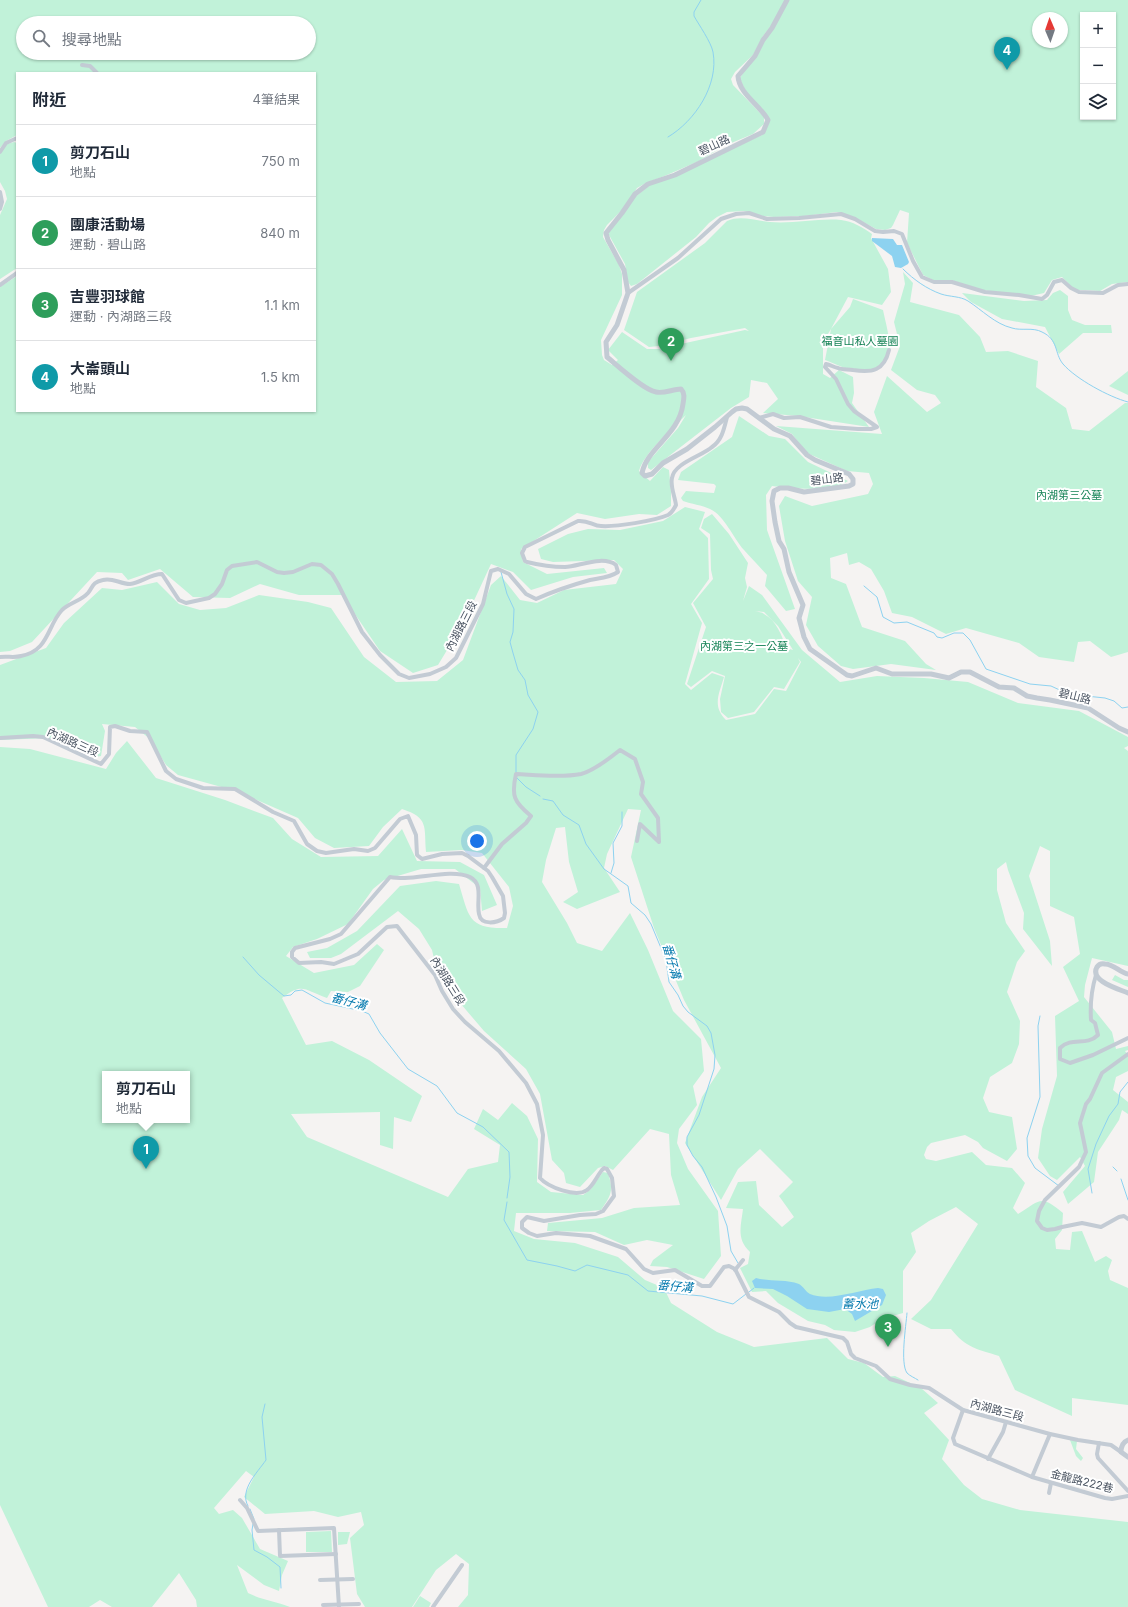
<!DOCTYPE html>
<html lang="zh-TW">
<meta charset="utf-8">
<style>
:root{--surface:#fff;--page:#f2f2f3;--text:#1f2937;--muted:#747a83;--line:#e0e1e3;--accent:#111827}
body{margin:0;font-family:Inter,"Noto Sans TC",sans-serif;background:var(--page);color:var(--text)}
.controls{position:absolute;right:12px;top:12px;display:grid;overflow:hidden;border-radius:0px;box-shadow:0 1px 3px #0004}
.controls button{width:36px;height:36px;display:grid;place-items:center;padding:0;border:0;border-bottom:1px solid var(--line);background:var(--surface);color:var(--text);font:20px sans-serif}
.compass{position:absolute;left:1032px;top:12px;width:36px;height:36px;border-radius:50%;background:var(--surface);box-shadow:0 1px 3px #0004;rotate:358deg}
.you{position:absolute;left:477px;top:841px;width:14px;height:14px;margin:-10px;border:3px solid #fff;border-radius:50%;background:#1a73e8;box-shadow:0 0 0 6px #1a73e833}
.badge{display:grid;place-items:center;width:26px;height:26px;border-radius:50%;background:var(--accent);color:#fff;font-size:13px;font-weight:700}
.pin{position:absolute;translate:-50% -33px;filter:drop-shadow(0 1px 2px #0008)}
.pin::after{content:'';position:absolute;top:21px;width:14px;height:12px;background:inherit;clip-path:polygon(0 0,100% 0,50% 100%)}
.popup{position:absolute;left:102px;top:1071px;width:88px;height:52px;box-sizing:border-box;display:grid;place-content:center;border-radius:0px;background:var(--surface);filter:drop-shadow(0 1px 3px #0005);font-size:13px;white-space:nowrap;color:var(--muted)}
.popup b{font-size:15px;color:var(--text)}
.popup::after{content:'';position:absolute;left:50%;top:100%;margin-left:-8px;border:8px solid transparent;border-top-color:var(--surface)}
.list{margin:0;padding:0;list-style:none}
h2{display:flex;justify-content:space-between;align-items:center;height:52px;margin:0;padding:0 16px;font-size:17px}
h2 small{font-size:13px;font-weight:400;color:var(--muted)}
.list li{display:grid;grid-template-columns:26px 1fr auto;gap:12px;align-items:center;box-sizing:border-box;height:72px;padding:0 16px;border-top:1px solid var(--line)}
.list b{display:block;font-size:15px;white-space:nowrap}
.list p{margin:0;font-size:13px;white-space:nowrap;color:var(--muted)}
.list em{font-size:13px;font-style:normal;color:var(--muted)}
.icon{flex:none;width:22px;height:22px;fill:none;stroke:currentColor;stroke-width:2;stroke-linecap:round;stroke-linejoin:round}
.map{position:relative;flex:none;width:1128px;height:1607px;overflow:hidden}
.search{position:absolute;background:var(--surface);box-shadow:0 1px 3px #0004;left:16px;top:16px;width:300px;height:44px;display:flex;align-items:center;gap:10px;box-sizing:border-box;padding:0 14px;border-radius:22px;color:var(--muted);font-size:15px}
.panel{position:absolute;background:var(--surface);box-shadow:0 1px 3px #0004;left:16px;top:72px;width:300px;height:340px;border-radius:0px}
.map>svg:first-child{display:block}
.green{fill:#c1f2d9;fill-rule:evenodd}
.water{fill:#8dd2f0}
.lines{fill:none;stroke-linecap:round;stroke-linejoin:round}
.stream{stroke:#8dd2f0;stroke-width:1}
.minor{stroke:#c3cbd4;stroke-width:4}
.tertiary{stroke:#c3cbd4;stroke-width:5}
.labels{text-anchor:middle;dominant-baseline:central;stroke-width:4;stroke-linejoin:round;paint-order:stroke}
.street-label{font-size:11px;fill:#495361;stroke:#fff}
.park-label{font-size:11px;fill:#148255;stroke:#fff}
.water-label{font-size:12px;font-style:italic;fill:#077baf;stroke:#fff}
</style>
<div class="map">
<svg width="1128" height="1607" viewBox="0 0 1128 1607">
<rect width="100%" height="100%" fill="#f5f3f2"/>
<g class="green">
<path d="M0,0H785L774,22L763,36L753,55L735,72L731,79L733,85L764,117V124L753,134L724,146L699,161L667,175L646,183L637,188L624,208L607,225L604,230L603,237L619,265L622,274V295L601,340L602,355L604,360L612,365L618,360L608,350L622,332L647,349H658L745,330L749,331L745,328L691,338L659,346L649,347L624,330L637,292L705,243L727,221C741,215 755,221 770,222C793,224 818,218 841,220C852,221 864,228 872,234L871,238L888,269L891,292L882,305L848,297L831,329L850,307L853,299L883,310C885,320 888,330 889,340C892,363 876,374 854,370C844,369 834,363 825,360L831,329L823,342V374L830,378L839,370L853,377L854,393L852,403L869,427L798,416L763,413L778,399L767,383L751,380L749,397L731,408L651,470L648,468V462L678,428L686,415C672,429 644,453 639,471L650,481L663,467L669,470L671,492V506L657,515L639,514L605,519L577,513L521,549L523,562L547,574L604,568L607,573L573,577L531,590L513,572L491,564L464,622L438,665L413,673L380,651L342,595H299L260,584L230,598L193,597L160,569L128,580L122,573L97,572L32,642L10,651L0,652V287L17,276V411H315V73H17V135L6,141L0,148ZM23,23H309V53H23Z"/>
<path d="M789,0H1128V282L1112,284L1100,291L1085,290H1077L1072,287L1062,277L1052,280L1044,293L1031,296L983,290L951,280L935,281L923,275L907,243L909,213L900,210L893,225L891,228L885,230L876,229L854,217L837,212L804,216L774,217L761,216L744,211L727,212L717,217L709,223L696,237L637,284L631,286L628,282L625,264L609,235L608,231L635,197L650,185L762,135L769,122C759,109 745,94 740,78ZM1083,15H1113V117H1083ZM1038,18H1062V42H1038Z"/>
<path d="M14,142L17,143V268L0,279V215L7,199L5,191L0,182V154L7,144Z"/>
<path d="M903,272L913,283L910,302L959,315L980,337L986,352L1008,351L1038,361L1036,387L1066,408L1072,429L1089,431L1125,403H1128V652L1111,657L1090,641L1078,642L1074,662L1039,657L1019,643L966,628L946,634L912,617L892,613L884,591L871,569L859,562L849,565L847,553L830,558L831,578L846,584L862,627L905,641L926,664L936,670L891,664L853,669L841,666L818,646L806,625L812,597L798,581L785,541L779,506L785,496L812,506L868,494L873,484L869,473L847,471L807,453L792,434L776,426L882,434L874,412L887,376L927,412L941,403L935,395L917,390L891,370L900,346L894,322L905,284Z"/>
<path d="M1060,290L1068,296V310L1072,320L1085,325H1111L1112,333H1083L1059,354L1045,327L1002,319L971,302L962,293L1024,301L1047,300L1053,293Z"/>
<path d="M1128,371V395L1109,386Z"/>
<path d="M739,416L769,436L785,439L808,462L848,481C832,493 792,488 772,486L766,495L767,530L795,609L786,611L765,586L767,575C759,566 751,558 744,550C733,538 725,516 710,509C702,505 691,504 683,501L681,498L686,491L714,493L716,486L714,484L678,480L681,472L732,437Z"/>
<path d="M685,507L705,512L699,529L708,538L709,579L691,604L702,623L685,684L691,690L712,673L724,677C719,694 712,706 726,720L755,714L774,689L786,691L801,662L798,658L800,662L784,689L774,687L754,712L728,718L721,712L720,699L725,676L712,671L691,687L687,684L706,627L693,603L713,579L711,570L710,534L701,528L704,519L712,514L729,534L748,563L745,578L747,587L743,601L749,586L762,595L802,650L840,682L877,676L924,678L968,682L1018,703L1079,711L1128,737V746L1124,748L1128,751V966L1092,958L1085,985L1084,997L1112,1032L1116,1049L1128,1046V1050L1125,1051L1128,1055V1071L1116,1077L1113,1090L1128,1102V1114L1122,1110L1119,1120L1098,1152L1094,1182L1068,1204L1063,1192L1085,1166L1080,1157L1057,1180L1050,1176L1038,1158L1042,1129L1057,1076L1055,1016L1079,1001L1063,967L1080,954L1074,917L1050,906V851L1040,846L1029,876L1050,941L1052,966L1023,929L1024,913L1008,870L1006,862L997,869V890L1006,923L1025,951L1017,962L1007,992L1020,1021L1019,1044L1012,1063L990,1077L983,1098L989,1112L1012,1117L1017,1149L1007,1161L983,1148L978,1142L965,1135L931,1143L927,1147L924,1155L926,1159L936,1161L972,1152L986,1165L1012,1168L1025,1183L1013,1208L1018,1214C1041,1200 1040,1194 1063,1213L1062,1230L1055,1239L1056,1249L1070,1250L1072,1232L1082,1231L1095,1262L1106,1256L1112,1260L1108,1271L1110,1280L1128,1288V1405L1072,1398V1416L1015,1390L999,1356C977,1349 966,1348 951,1329H931L911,1319L931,1300L978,1224L956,1207L929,1221L911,1233L916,1252L903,1271V1313L882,1319L870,1327L855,1332L834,1330L825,1325L808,1321L778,1303L766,1291L752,1292L740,1268L748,1264L750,1252C736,1239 741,1226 743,1209L726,1208L738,1182L756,1181L759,1205L782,1227L794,1217L779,1196L793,1182L760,1149L738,1169L721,1200L685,1143L702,1097L721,1068L684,1000L654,928L631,857L641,810L628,809L607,854L604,868L620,892L577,909L563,902L578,892L569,862L565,827L556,828L546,860L542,882L567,923L577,943L602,951L630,913L648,950L673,1011L701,1039L704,1071L693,1086L697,1105L679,1129L677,1143L688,1169L718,1211L721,1256L704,1279L667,1267L650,1266L653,1260L673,1245L647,1240L624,1245L595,1232L547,1231L548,1223L602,1218L634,1208L680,1205L671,1175L669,1134L650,1129L613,1170L605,1166L598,1168L580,1187L566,1183L564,1173L552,1160L540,1094L526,1069L484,1031L443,983L435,963L432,950L419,929L398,911L341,954L331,958H310L307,952L327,948L357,931L400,886L436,881L459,884C469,917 468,929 507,928L513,906L509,887L482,853L462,850L426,852C424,826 429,818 402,809L383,827L369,846L334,848L315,838L298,818L236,791L178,775L166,765L150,739L135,727L102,724L105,731L101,756L96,757L50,738L0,740V665L46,648L64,623L102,588L122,590L157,582L179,604L200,610L226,608L259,595L308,602L331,608L364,657L396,682L437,681L463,660L491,585L501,576L520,600L537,603L564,590L616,584L623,569L614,560L553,562L541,559L538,549L568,534L588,529L620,530L663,521ZM755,611L764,612L778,626L793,650L786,648C782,636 777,621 764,614C762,612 758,612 755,611Z"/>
<path d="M127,741L156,778L225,800L273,818L292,839L321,857L378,856L402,829L417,861L460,862L484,875L497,905L482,911L480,888L455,869H421L384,880L373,889L348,924L317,939L293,947L286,956L314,973L354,965L377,944L384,950L360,986L348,992L331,991L327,998C304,990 303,982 282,998L306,1045L332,1041L369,1060L422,1096L411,1122L394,1117L393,1149L380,1145V1112L291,1114L307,1137L448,1197L468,1169L498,1162L500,1145L474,1129L483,1109L498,1120L512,1103L527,1116L538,1139L537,1182L551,1192L583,1195L590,1190L603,1172L608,1173C614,1191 611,1195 601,1210L570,1213H516L514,1231L534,1239L575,1243L618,1257L645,1280L664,1288L671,1303L717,1332L754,1347L827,1338L848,1359L864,1363L883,1377L895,1376L921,1388L938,1403L924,1413L949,1440L942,1459L964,1485L982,1499L1020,1510L1128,1522V1607H458L468,1595L469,1564L456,1554L436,1570L412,1607H365L357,1594L350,1538L364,1525L361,1512L338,1517L314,1511L265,1514L244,1497L254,1477L246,1471L214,1508L219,1514L233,1510L242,1518L260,1549L288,1561L282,1575L279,1591L264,1585L237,1565L248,1593C262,1600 275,1601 290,1607H197L196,1600L179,1573L152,1607H112L100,1600L89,1607H48L0,1505V747L30,749L106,769L116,753ZM105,1074H187V1120H105Z"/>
<path d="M1115,975L1124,980H1128V987L1112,980Z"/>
<path d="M1070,1440L1077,1441L1076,1449L1083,1458L1081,1461L1076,1456Z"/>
<path d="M331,1531L332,1552H306V1532Z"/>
<path d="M338,1532H350L347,1544L338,1545Z"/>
<path d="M420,1596L431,1603L429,1607H413Z"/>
</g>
<g class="water">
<path d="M872,238L893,239L897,245H902L909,262L908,264L901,268L895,267L892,256L872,241Z"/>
<path d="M756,1278C770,1282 785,1279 799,1284C803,1286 806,1292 810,1294C829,1302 858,1290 878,1288L883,1289L886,1295L882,1305L855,1321L852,1314L845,1309L829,1312L807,1309L787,1296L773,1289L755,1288L752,1281Z"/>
</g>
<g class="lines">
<g class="stream">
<path d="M668,137C695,121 719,85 713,52C711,42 699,25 694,16V12L701,0"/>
<path d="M903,269C914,280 927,289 941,294C950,297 960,296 968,301C982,310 995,324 1012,328C1021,331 1033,327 1042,332C1059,340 1054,353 1063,364C1076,379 1109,397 1128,402"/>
<path d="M501,572L507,594L514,609L513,632L510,642L513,653L518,670L525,680L528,695L538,712L533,729L516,755V772"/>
<path d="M864,586L877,597L883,617L894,623L907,622L934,633L937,637L942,638L954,633H963L970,640L986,669L1030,684L1051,686L1064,692H1077L1086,696L1105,698L1114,701L1122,708L1128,707"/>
<path d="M516,777L526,787L540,796"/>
<path d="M543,799L553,801L563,815L579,825L586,844L604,869L628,886L631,903L645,915L651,924L666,960L669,982L678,995L683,1006L688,1012L707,1026L711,1033L715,1055L714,1069L699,1115L687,1137V1145L693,1156L702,1167L716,1197L727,1226L731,1251L738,1263"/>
<path d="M611,873L614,863L613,843L622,826V812"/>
<path d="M243,957L259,975L284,996L291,995L295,991L302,990L325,1003L362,1011L369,1014L380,1033L408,1069L437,1086L457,1113L483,1127L509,1152L510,1177L507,1198"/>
<path d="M1040,1016L1038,1026L1040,1097L1027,1138L1028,1156L1035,1168L1059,1186"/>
<path d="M1113,1167L1117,1171"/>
<path d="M1121,1179L1128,1200"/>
<path d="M1092,1193L1088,1169L1096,1144L1109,1116L1118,1104L1120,1092L1128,1082"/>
<path d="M507,1202L504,1220L527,1260L557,1266L575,1271L587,1265L628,1275L648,1291L702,1296L733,1304L746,1294"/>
<path d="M749,1292L754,1288"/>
<path d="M907,1313C906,1326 900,1363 907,1373C910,1376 915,1378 918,1380"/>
<path d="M248,1506C239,1490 257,1473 266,1460L262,1417L265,1404"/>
<path d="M250,1509L254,1519"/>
<path d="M253,1524L252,1530L254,1550L267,1557L280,1567L281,1588"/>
</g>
<g class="minor">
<path d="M82,65L90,66L97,73"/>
<path d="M0,152L6,143L17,138"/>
<path d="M0,192L2,202L0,209"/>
<path d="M0,285L17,273"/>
<path d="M628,293L678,258L721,219L736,214L749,213L767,219L799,218L841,214L855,219L875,231L883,232L894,231L902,234L913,261L922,277L934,282H952L985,292L1019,295L1042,299L1047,295L1054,282L1062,280L1071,288L1079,292L1103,293L1118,285L1128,284"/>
<path d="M759,418L773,414L784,418L800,417L831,427L858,429H871L877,427L854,411L848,404L836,379L825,367L826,364C831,365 833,367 838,368C842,370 848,369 853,370C872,373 884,371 889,350"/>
<path d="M0,657C7,656 15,658 21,656C49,651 47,626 62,610C69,603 81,601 88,593C93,587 92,582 103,580C112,577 120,584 130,584C141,583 150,574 162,574L179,600L186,603L209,598L215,594L222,584L227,570L232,566L257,562L277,572L284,573L293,572L312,564L321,565L332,574L338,584L362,632L380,655L399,674L409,678L430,674L446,667L456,658L483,604L491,571L498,569L509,574L526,594L536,599C554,591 572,585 590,580C600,578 609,578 618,572L616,565C603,555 580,566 565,567C553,567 539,565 527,562L525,561L522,553L525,547L578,521C589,520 593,526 601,526C616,527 654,521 668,515C672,513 674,509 676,505C675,497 670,486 672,478C674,463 702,456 712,447C722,440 724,429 727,417"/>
<path d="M0,738L33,736L43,737L101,764L109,754L110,727L115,726L130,731L147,732L166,771L176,779L203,788L235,789L273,812L294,821L307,844L317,851L326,853L354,849L368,851L375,848L400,819L408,816L416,835L417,855L422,859L442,854L462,853L468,856L488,871L492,877L503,896L505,913L504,918C497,923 481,926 479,914C476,902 484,884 470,877C453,869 423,878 405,878C400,878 395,878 390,877L341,934L330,939L295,948L292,952V957L299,963L321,962L334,964L358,954L387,927L397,926L435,975L442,991L453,1009L465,1022L499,1051L526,1083L537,1104L543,1135L540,1178C548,1187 576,1198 587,1190C593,1186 597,1176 602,1170L604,1168L607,1169L612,1178L614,1196L603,1211L596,1214L580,1215L544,1221L527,1217L522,1222V1228L529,1233L537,1236L556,1233L590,1236L626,1249L644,1269L653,1273L675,1270L702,1286H710L724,1267L729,1266L735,1269L749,1297L779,1312L790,1323L796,1327L843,1338L847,1342L851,1354L855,1358L876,1366L890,1379L910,1385L929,1388L963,1410L1050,1434L1078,1440L1111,1445L1121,1452"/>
<path d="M484,868L502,844L526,823L531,816C514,802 511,796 516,774C536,775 561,778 581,774C593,771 610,758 620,750L635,759L643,782L641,794L658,818L659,842L640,824L637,841"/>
<path d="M1096,975C1091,991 1090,1004 1091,1020L1095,1023L1098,1035C1086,1047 1072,1036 1060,1048V1059L1070,1063L1093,1055L1128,1038"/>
<path d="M1128,1054L1102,1073L1090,1099L1086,1104L1080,1123L1086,1152L1079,1167L1045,1200L1039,1211L1037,1221L1042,1228L1047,1230L1055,1229L1062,1227L1082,1223L1101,1227L1119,1217L1124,1216L1128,1219"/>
<path d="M735,1270L743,1260"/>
<path d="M963,1410L953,1438L955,1444L1032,1477L1105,1498L1112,1499L1128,1496"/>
<path d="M1099,1443L1097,1454L1098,1458L1128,1491"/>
<path d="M988,1459L1003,1432L1006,1422"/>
<path d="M1032,1477L1050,1434"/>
<path d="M1049,1493L1051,1483"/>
<path d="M240,1500L247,1508L258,1531L334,1528L339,1607"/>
<path d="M279,1530L280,1556L336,1554"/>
<path d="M320,1580L353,1579"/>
<path d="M323,1605L359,1604"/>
<path d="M433,1607L462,1565"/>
</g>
<g class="tertiary">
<path d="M787,0L772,28L763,40L755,56L738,76C739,94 760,105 768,120L763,132L675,175L648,184L635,194L622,213L606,233L608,240L624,270L628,293L617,325L606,342L607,357C618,366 644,390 656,392C664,394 673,389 681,389C685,393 684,398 683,404C679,435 647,448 642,473L645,476L652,474L663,463L687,449L715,427L732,412L736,409L742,408L747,409L774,429L790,436L807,455L815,460L849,474L853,479V484L849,486L804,492L788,488H780L774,491L772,501L775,522L779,541L784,549L789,572L803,605L799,618L804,637L810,649L847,675L852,676L876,668L892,674H931L949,678L961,672H970L999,687L1014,688L1027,696L1037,698L1050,700L1088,708L1119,728L1128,732"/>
<path d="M1128,974C1120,973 1114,964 1105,964C1101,963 1099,964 1097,967C1089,981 1119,989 1128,993"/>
<path d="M1128,1440C1123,1442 1121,1446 1121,1452L1128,1457"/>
</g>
</g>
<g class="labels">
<g class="street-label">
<text transform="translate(714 145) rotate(-25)">碧山路</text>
<text transform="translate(827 479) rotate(-7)">碧山路</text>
<text transform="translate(461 626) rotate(-63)">內湖路三段</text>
<text transform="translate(1075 696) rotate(14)">碧山路</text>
<text transform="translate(73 742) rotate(24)">內湖路三段</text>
<text transform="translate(448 981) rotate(58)">內湖路三段</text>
<text transform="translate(997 1410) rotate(15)">內湖路三段</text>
<text transform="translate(1082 1481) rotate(14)">金龍路222巷</text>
</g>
<g class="park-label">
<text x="860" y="341">福音山私人墓園</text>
<text x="1069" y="495">內湖第三公墓</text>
<text x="744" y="646">內湖第三之一公墓</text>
</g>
<g class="water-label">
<text transform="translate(672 961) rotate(74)">番仔溝</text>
<text transform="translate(349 1001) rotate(15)">番仔溝</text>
<text transform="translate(675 1286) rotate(5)">番仔溝</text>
<text x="860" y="1303">蓄水池</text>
</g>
</g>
</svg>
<div class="controls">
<button>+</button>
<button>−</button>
<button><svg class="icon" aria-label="layers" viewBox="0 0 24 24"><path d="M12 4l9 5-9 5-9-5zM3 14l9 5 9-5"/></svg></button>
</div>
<svg class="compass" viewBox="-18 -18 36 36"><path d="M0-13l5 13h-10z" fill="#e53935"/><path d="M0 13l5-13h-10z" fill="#747a83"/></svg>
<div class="you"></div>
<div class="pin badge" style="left:146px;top:1169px;background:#0f9aa8">1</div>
<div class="popup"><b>剪刀石山</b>地點</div>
<div class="pin badge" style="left:671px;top:361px;background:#2e9e5b">2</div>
<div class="pin badge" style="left:888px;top:1347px;background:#2e9e5b">3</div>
<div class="pin badge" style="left:1007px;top:70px;background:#0f9aa8">4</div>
<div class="search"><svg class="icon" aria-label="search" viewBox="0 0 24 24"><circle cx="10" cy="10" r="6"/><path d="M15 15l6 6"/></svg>搜尋地點</div>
<section class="panel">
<h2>附近<small>4筆結果</small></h2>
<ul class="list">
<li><span class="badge" style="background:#0f9aa8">1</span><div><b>剪刀石山</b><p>地點</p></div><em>750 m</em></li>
<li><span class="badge" style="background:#2e9e5b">2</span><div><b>團康活動場</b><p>運動 · 碧山路</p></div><em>840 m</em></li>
<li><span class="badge" style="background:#2e9e5b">3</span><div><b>吉豐羽球館</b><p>運動 · 內湖路三段</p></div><em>1.1 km</em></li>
<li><span class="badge" style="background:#0f9aa8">4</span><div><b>大崙頭山</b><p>地點</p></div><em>1.5 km</em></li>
</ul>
</section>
</div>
